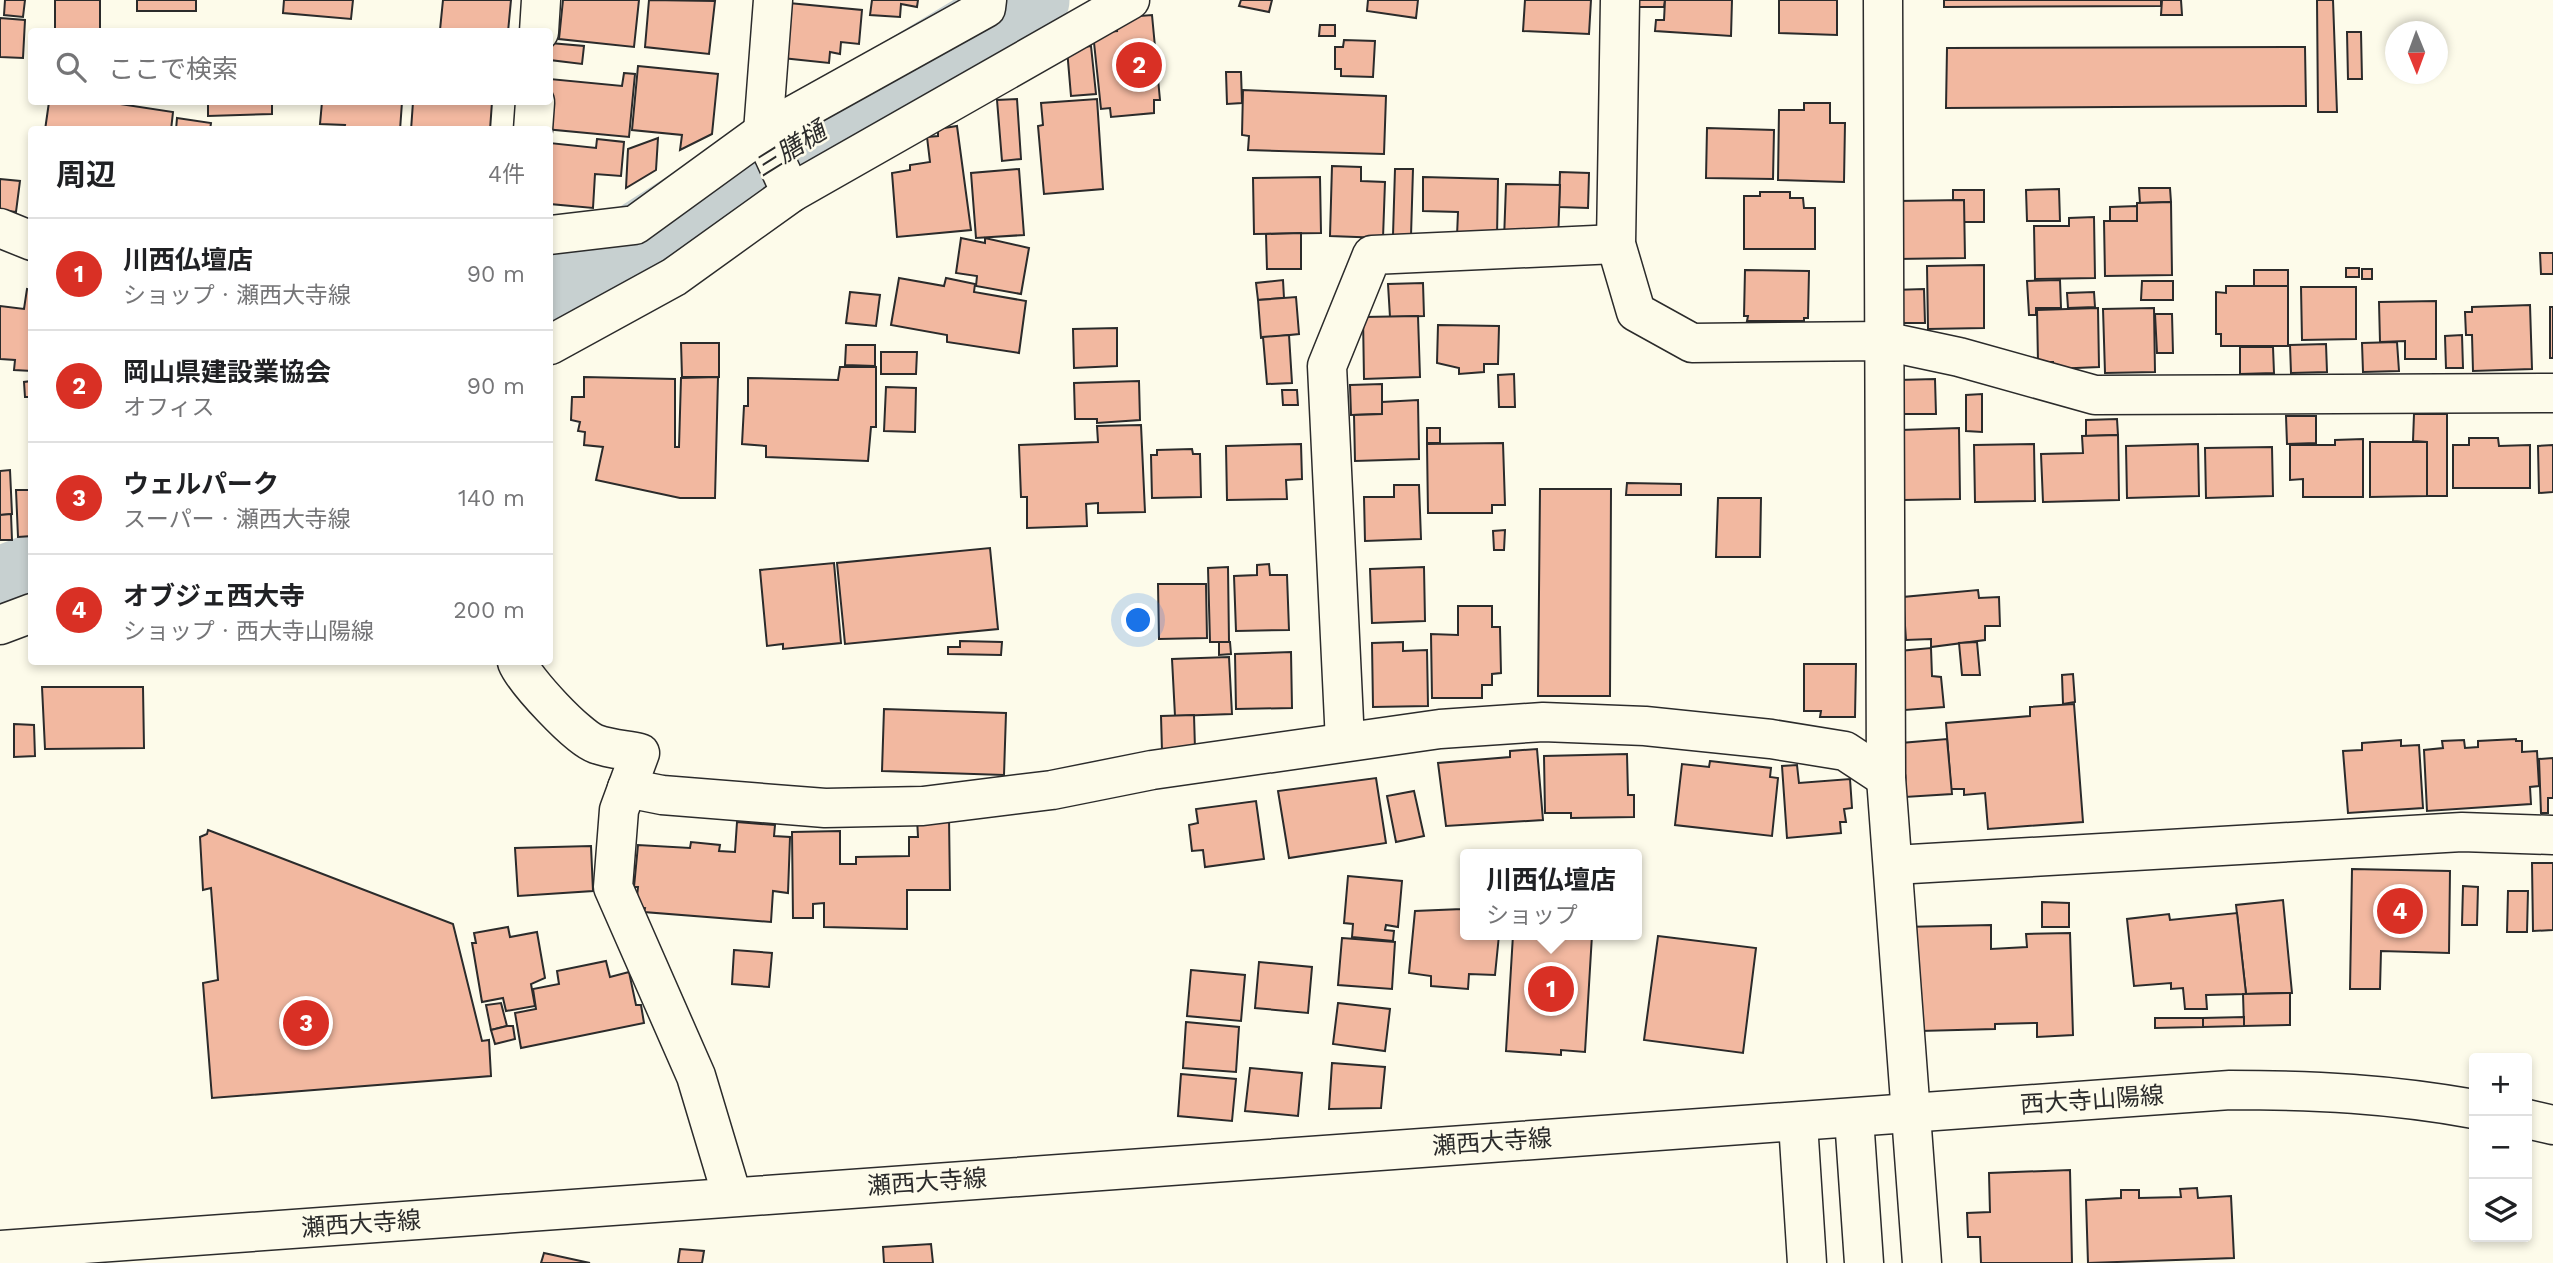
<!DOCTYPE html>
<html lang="ja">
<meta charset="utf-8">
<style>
:root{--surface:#fff;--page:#f6f6f6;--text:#202124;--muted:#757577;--line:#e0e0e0;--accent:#d93025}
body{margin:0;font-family:"Work Sans","Noto Sans JP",sans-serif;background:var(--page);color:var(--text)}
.controls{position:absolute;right:21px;bottom:21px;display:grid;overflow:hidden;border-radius:7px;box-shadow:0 4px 10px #0003}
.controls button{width:63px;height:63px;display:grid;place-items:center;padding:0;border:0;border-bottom:2px solid var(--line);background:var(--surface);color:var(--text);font:35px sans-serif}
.compass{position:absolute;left:2385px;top:21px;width:63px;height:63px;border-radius:50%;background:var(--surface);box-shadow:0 4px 10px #0003;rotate:179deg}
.you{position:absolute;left:1139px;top:621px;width:24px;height:24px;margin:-18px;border:5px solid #fff;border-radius:50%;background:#1a73e8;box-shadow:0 0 0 10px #1a73e833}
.badge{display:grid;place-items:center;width:46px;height:46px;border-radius:50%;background:var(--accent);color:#fff;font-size:23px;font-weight:700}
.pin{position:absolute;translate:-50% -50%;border:4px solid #fff;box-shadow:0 2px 7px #0006}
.popup{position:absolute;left:1460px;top:849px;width:182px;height:91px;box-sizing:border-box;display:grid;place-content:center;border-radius:7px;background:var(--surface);filter:drop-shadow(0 2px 5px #0005);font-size:23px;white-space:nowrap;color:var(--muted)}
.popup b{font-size:26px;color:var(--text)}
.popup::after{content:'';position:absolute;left:50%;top:100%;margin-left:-14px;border:14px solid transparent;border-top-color:var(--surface)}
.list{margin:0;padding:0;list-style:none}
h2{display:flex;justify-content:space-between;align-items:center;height:91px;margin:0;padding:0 28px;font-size:30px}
h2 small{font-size:23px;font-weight:400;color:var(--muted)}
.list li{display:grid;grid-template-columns:46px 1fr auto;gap:21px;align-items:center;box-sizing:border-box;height:112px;padding:0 28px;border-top:2px solid var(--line)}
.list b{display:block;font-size:26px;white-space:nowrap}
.list p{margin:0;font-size:23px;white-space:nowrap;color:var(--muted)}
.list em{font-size:23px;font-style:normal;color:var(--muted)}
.icon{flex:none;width:38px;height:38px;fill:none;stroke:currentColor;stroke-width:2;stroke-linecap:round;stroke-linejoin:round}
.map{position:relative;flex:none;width:2553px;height:1263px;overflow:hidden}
.search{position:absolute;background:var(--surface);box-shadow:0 4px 10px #0003;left:28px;top:28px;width:525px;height:77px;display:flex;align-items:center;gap:18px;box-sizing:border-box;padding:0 24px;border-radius:7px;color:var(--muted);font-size:26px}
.panel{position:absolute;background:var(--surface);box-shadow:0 4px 10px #0003;left:28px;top:126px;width:525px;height:539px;border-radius:7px}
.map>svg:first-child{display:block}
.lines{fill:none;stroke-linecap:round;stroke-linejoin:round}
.river{stroke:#c7d0d0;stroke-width:79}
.building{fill:#f2b8a0;stroke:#2b2b2b;stroke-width:2}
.minor-casing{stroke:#2b2b2b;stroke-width:41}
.major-casing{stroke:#2b2b2b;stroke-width:41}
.minor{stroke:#fdfbea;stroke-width:38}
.major{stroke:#fdfbea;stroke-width:38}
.labels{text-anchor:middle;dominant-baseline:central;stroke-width:5;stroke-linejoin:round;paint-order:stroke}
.street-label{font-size:24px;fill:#2b2b2b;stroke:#fdfbea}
.water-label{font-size:26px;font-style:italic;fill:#2b2b2b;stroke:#fdfbea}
</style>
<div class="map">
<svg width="2553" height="1263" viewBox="0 0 2553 1263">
<rect width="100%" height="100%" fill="#fdfbea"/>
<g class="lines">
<g class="river">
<path d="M550,298L801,138L1030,0"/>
<path d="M0,587L32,574"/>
</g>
</g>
<g class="building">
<path d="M5,0H25L23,17L4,15Z"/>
<rect x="55" y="0" width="45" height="32"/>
<rect x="137" y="0" width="59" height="11"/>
<path d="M284,0H353L351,19L283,13Z"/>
<path d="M443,0H511L508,32L440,30Z"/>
<path d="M563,0H639L634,47L559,39Z"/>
<path d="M649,0L715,1L709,54L645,47Z"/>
<path d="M872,0H918L917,7L901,4L900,17L870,15Z"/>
<path d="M1241,0H1272L1269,12L1239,6Z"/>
<path d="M1368,0H1418L1416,18L1367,11Z"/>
<path d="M1525,0H1591L1589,34L1523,31Z"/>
<path d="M1638,0H1665L1664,7H1638Z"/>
<path d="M1665,0H1732L1731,36L1655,31L1656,20H1664Z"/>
<path d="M1779,0H1837V35L1779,33Z"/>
<path d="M1944,0H2161V6L1944,7Z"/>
<path d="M2162,0H2181L2182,15H2161Z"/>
<path d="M2317,0H2333L2337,112H2318Z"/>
<path d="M778,2L862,10L859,44L841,42L840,54L830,52L829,63L773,57Z"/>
<path d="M1152,15L1160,100H1154V113L1111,117L1110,108L1101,109L1093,33L1117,31L1115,18Z"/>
<path d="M0,18L25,20L23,58L0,57Z"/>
<path d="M1320,25H1335V36H1319Z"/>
<path d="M2347,32H2361L2362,79H2348Z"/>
<path d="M1344,40L1375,41L1373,77L1341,76V69H1335V47H1343Z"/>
<path d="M550,43L584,46L582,64L550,60Z"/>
<path d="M1091,46L1096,94L1071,96L1067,49Z"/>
<path d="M2305,47L2306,106L1946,108L1947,48Z"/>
<path d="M638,66L718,74L712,134L680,150L682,135L632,130Z"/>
<path d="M1226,72H1241L1242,103L1227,104Z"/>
<path d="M624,73L635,74L629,137L545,129L550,79L622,86Z"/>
<path d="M1243,90L1386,96L1384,154L1248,150L1249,136L1242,135Z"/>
<path d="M1017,99L1021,159L1002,161L997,100Z"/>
<path d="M1097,99L1103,189L1044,194L1038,126L1043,125L1041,103Z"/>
<path d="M49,102H107L173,112L171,130H45Z"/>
<path d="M208,102H272V114L208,116Z"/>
<path d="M322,102H402L400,130H344L345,125L320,124Z"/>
<path d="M413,102H492L490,130H411Z"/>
<path d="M1804,103H1830V123H1845L1844,182L1778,180L1779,110H1804Z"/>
<path d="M177,118L211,123L210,130H176Z"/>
<path d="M957,126L971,230L897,237L892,173L910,170V165L930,162L927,137L938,136V129Z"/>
<path d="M1707,128L1774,130L1773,179L1706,178Z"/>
<path d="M658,138L656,170L626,188L628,149Z"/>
<path d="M597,139L624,142L621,176L595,174L593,208L550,204V143L596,148Z"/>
<path d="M1332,166L1361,167V181L1385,182L1383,238L1330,236Z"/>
<path d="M1019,169L1024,235L976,238L971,173Z"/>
<path d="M1395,169H1413L1411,236L1393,235Z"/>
<path d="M1560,172L1589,173L1588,208L1559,207Z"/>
<path d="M1320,177L1321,233L1254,234L1253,178Z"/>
<path d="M1423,177L1498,179L1497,237L1457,236L1458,212L1423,211Z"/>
<path d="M0,179L20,181L16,212L0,210Z"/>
<path d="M1506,184L1560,185L1558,242L1504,240Z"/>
<path d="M2139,188H2170L2171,202L2140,203Z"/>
<path d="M2059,189L2060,221H2027L2026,190Z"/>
<path d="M1953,190H1984V222H1964V200H1953Z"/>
<path d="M1760,192H1790V198H1803L1804,208H1815V249H1744V196H1760Z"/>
<path d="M1964,200L1965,258L1896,259V201Z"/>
<path d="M2171,202L2172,275L2105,276L2104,221H2137V203Z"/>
<path d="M2137,206V221H2110V207Z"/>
<path d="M2094,217L2095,278L2035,279L2034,226H2069V218Z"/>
<path d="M1301,233V269H1267L1266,234Z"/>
<path d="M961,238L985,243V238L1029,248L1021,294L976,286L977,276L956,273Z"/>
<path d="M2540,253H2553V274H2541Z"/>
<path d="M1984,265V328L1928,329L1927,266Z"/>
<rect x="2346" y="268" width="13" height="9"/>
<rect x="2362" y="269" width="10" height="10"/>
<path d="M1745,270L1809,271L1808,318H1804V321H1747L1748,316H1744Z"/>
<rect x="2254" y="270" width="34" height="16"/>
<path d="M899,278L944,286L946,278L975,284L974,292L1026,301L1019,353L947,342V335L891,325Z"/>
<path d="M1283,280L1284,298L1258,300L1256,283Z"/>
<path d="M2060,280L2061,308H2036V315H2029L2027,281Z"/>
<path d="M2142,281H2173V300H2141Z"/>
<path d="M1423,283L1424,316L1390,317L1388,284Z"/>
<path d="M2226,286H2288V346H2221V334H2216V292L2226,293Z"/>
<path d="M2301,287H2356V339L2302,340Z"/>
<path d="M27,289L32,290V371L14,370L15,360L0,359V306L24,309Z"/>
<path d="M1924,289L1925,323H1894V290Z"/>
<path d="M850,292L880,295L876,326L846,323Z"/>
<path d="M2094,292L2095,307L2068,308L2067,293Z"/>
<path d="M1296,297L1299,334L1261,338L1258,300Z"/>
<path d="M2436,301V359H2405V341L2380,342L2379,302Z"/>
<path d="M2530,305L2532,369L2473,371L2472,335H2466L2465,312H2472V307Z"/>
<rect x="2550" y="307" width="3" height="51"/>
<path d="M2098,308L2099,367L2053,369V362H2038L2037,310Z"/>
<path d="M2154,308L2155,372L2105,373L2103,309Z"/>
<path d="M2155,314H2172L2173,353H2157Z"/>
<path d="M1418,316L1420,377L1364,379L1363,317Z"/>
<path d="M1438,325L1499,326L1498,364H1484V372L1459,374V368L1437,363Z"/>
<path d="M1117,328V366L1074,368L1073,329Z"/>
<path d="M1289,335L1292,383L1267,384L1263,337Z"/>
<path d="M2462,335L2463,368H2446L2445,336Z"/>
<path d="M2397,342L2399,371L2363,372L2362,343Z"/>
<path d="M681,343H719V377H682Z"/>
<path d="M2326,344L2327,372L2291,373L2290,345Z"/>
<path d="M846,345H875V366L845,365Z"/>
<path d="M2240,347H2273L2274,373L2240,374Z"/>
<path d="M881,352H917L916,374H881Z"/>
<path d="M840,367H876V427H871L868,461L766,457V446L742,444L744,406H748V378L838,380Z"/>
<path d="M1514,374L1515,407H1499L1498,375Z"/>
<path d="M584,377L675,379V447H679L681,378L718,377L715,498H680L596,480L603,447L584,445L585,432L578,431L580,422L571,420L572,397H584Z"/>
<path d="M1935,379L1936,414H1898V380Z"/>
<path d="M32,381V397H25L24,382Z"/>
<path d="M1139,381L1140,420L1097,423V419H1075L1074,383Z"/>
<path d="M1382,384V414L1351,415L1350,385Z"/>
<path d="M886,387L916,388L915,432L884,431Z"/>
<path d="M1282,390H1297L1298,405H1283Z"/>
<path d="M1982,394V432L1966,431V395Z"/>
<path d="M1418,400L1419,459L1355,461L1354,415L1382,414V402Z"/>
<path d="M2414,414H2447V496H2427V442L2413,441Z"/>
<path d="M2286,416H2316V443L2287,444Z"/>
<path d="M2117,419L2118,435L2086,436V420Z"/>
<path d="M1141,425L1145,512L1098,513V503L1086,504L1087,526L1027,528V497H1021L1019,445L1098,442L1097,426Z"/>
<rect x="1427" y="428" width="13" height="15"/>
<path d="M1959,428L1960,499L1903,500L1901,430Z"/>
<path d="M2118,435L2119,500L2043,502L2041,454L2083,453L2082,436Z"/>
<path d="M2469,438H2498L2499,446L2530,445V488H2453V445H2469Z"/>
<path d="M2363,439V497H2303V479L2290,480V445H2335V440Z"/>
<path d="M2370,442H2427V496L2370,497Z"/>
<path d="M1503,443L1505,505H1492V513H1428L1427,444Z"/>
<path d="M1301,444L1302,479L1286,480L1287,499L1227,500L1226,446Z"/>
<path d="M2034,444L2035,501L1975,502L1974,445Z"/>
<path d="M2198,444L2199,496L2127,498L2126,446Z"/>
<path d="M2553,445V492L2539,493L2538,446Z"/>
<path d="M2272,447L2273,496L2206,498L2205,448Z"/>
<path d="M1192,449L1193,454H1200L1201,497L1152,498L1151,455H1157V450Z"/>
<path d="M10,470L12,514L0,515V471Z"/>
<path d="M1627,483L1681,484V495H1626Z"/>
<path d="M1394,485H1419L1421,539L1365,541L1364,497H1394Z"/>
<path d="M1540,489H1611L1610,696H1538Z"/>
<path d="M16,490H32V536L18,537Z"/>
<path d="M1718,498H1761L1760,557H1716Z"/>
<path d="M11,514L12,540H0V515Z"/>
<path d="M1505,530L1504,550H1494L1493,531Z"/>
<path d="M990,548L998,629L845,644L837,563Z"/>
<path d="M834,563L841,643L783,649V644L767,646L760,570Z"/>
<path d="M1269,564L1270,575H1287L1289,630L1236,631L1234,576L1257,575V565Z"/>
<path d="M1228,567L1229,642H1210L1208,568Z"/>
<path d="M1424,567L1425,621L1372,623L1370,569Z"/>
<path d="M1158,584H1206L1207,638L1159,639Z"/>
<path d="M1978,590L1979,598L1999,597L2000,626H1985V640L1931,647V639L1906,640L1903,597Z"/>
<path d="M1458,606H1492V627H1500L1501,673L1492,674V685H1482V698H1432L1431,634L1458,635Z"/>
<path d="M960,641L1002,642L1001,655L948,654V647H960Z"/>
<path d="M1219,642H1230L1231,654L1219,655Z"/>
<path d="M1403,642V651L1427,650L1428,706L1373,707L1372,643Z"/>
<path d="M1977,642L1980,675H1962L1959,643Z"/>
<path d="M1931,648L1932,676L1941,677L1944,707L1905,710L1899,651Z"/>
<path d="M1291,652L1292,708L1236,709L1235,654Z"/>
<path d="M1229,657L1232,714L1175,716L1172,659Z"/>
<path d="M1804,664H1856L1855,717H1820L1821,711H1804Z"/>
<path d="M2073,674L2075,702L2063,704L2062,675Z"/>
<path d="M42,687H143L144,748L45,749Z"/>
<path d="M2074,704L2083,822L1988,829L1985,793L1964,795V789H1951L1946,723L2030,716V707Z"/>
<path d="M884,709L1006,713L1004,775L882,771Z"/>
<path d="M1194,715L1195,749L1162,751L1161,716Z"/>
<path d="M14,724L34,725L35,756L14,757Z"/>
<path d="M1947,739L1952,794L1905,797L1901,743Z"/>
<path d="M2516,739V741H2522V752L2537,751L2539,786L2530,787L2531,804L2427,811L2424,750L2443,748L2442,741L2464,740L2465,748L2478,747V741Z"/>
<path d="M2401,740V746L2419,745L2423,808L2348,813L2343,751L2362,750V743Z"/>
<path d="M1537,749L1543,820L1446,826L1438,763L1510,757V751Z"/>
<path d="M1627,754L1628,795H1634V817L1571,818V813H1545L1544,756Z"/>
<path d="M2553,758V798H2548V813H2541L2539,759Z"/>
<path d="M1710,761L1771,768L1770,777L1778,778L1772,836L1675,825L1682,764L1709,767Z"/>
<path d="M1797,765L1799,783L1850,779L1852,808L1844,809L1846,822H1840L1841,833L1787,838L1782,766Z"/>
<path d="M1376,778L1386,843L1289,858L1278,791Z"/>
<path d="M1414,791L1424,836L1396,842L1387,796Z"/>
<path d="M1256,801L1264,859L1205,867L1203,850L1192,851L1189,825L1198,823L1196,809Z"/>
<path d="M949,817L950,890H907V929L824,927V903L813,904V918H793L792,832L840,831V864H856V857L909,856V837H918L917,818Z"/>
<path d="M737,822L775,825L774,836L790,837L788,893L773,891L771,922L644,912L645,908L636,907L638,887H634L638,845L690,848L691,842L720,845L719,851L735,852Z"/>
<path d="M208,830L453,924L482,1041L489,1040L491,1076L212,1098L203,983L218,980L211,888L203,890L200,837L207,834Z"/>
<path d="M591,846L593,891L518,896L515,848Z"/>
<path d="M2532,863H2553V930L2533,931Z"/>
<path d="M2352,869L2450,871L2449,953L2381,951L2380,989H2350Z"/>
<path d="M1348,876L1402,881L1398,927L1386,925L1385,930L1394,931L1393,941L1352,937L1353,924L1344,923Z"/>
<path d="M2463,886L2478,887L2477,925H2462Z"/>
<path d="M2508,891H2528L2527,932H2507Z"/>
<path d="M2283,900L2292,993L2246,994L2236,905Z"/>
<path d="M2042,902L2069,903V927H2042Z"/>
<path d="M1463,904L1465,935H1499L1495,975L1469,974L1468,989L1431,986V976L1409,973L1415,911L1462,909Z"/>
<path d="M2237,913L2246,994L2206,995L2207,1009H2185L2183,988L2171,989V983L2134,986L2127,919L2169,914L2170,920Z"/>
<path d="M1991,925V949L2027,947L2026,934L2070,933L2073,1035L2037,1037V1023L1995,1024V1029L1920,1031L1902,927Z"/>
<path d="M508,927L510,937L537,932L545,978L531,984L535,1006L506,1011L503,998L482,1002L472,943H476L474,933Z"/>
<path d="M1513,935H1592L1585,1052L1561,1050V1055L1506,1051Z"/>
<path d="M1658,936L1756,948L1743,1053L1644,1040Z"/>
<path d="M1342,938L1395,942L1392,989L1338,985Z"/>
<path d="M734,950L772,953L769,987L732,984Z"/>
<path d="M606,961L610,977L629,972L636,1005H641L644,1023L521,1048L515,1013L536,1009L533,989L559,984L557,971Z"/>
<path d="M1259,962L1312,967L1308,1013L1255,1008Z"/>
<path d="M1191,970L1245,975L1241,1021L1187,1016Z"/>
<path d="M2290,993V1025L2244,1026L2243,994Z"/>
<path d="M501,1003L507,1026L491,1030L486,1005Z"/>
<path d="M1338,1003L1390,1009L1385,1051L1333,1044Z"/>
<path d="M2244,1017V1026L2203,1027V1018Z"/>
<path d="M2155,1018H2203V1027L2155,1028Z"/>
<path d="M1186,1022L1239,1027L1236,1072L1183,1068Z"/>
<path d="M507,1026H513L515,1039L495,1044L491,1030Z"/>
<path d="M1332,1063L1385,1067L1381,1108L1329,1109Z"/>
<path d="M1250,1068L1302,1073L1298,1116L1245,1111Z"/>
<path d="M1181,1074L1236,1079L1232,1121L1178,1116Z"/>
<path d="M2070,1170L2072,1263H1981L1980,1237H1968L1967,1213L1990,1212L1989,1173Z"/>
<path d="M2197,1188L2198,1198L2231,1196L2234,1258L2088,1263L2086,1200L2121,1198V1190H2139V1198L2181,1197L2180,1189Z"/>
<path d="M931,1244L933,1263H884L883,1247Z"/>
<path d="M680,1249L704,1251L702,1263H678Z"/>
<path d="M544,1253L590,1263H541Z"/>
</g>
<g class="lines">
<defs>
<g id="minor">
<path d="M773,0L763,132L791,193"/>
<path d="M1620,0L1616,244L1636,312L1692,343L1884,341L1959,357L2095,395L2553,393"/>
<path d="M1883,0L1886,778L1922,1263"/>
<path d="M539,32L541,0"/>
<path d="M533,130L535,102"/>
<path d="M0,228L32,241"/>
<path d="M550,235L635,225L763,132L986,8L987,0"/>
<path d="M550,345L674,277L791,193L1130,0"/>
<path d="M0,625L32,613"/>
<path d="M517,662C524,680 578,738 596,744C610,749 626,750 640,753L619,810L613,887L696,1076L732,1196"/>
<path d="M1345,742L1327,366L1372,255L1616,244"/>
<path d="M627,788L662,795L825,808L923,806L1052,790L1152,770L1440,729L1543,722L1645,726L1771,739L1845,751L1886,778"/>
<path d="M1894,865L2462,832L2553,835"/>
<path d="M1798,1123L1807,1263"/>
</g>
<g id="major">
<path d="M1854,1118L1864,1263"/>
<path d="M2527,1119L2553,1125"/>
<path d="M0,1250L2230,1090C2314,1090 2391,1094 2474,1109"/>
</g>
</defs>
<use href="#minor" class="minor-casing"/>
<use href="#major" class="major-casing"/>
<use href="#minor" class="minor"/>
<use href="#major" class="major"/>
</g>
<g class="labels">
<g class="street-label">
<text transform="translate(2092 1100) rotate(-4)">西大寺山陽線</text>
<text transform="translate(1492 1142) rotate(-4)">瀬西大寺線</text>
<text transform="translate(927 1182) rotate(-4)">瀬西大寺線</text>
<text transform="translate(361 1224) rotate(-4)">瀬西大寺線</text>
</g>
<g class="water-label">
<text transform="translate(790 149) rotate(-32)">三膳樋</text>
</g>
</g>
</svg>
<div class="controls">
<button>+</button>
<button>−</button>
<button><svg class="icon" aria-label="layers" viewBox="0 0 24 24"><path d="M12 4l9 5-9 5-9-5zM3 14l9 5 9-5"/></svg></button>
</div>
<svg class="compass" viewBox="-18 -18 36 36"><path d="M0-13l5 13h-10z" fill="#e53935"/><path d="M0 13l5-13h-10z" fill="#757577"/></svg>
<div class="you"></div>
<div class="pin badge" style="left:1551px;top:989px">1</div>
<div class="popup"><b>川西仏壇店</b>ショップ</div>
<div class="pin badge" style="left:1139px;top:65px">2</div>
<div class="pin badge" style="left:306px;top:1023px">3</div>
<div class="pin badge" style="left:2400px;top:911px">4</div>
<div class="search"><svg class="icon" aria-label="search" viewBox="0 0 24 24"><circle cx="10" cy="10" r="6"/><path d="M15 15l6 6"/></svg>ここで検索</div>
<section class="panel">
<h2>周辺<small>4件</small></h2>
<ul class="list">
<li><span class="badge">1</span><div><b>川西仏壇店</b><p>ショップ · 瀬西大寺線</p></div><em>90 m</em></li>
<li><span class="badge">2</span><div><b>岡山県建設業協会</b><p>オフィス</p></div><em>90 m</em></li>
<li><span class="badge">3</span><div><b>ウェルパーク</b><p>スーパー · 瀬西大寺線</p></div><em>140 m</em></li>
<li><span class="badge">4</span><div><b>オブジェ西大寺</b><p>ショップ · 西大寺山陽線</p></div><em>200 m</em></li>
</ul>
</section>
</div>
